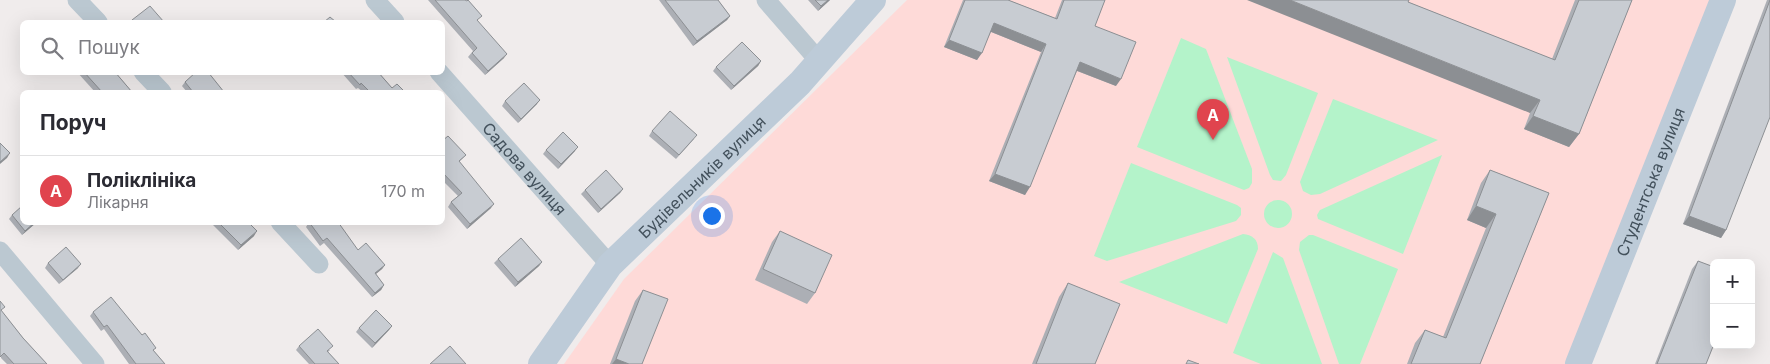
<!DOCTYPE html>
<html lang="uk">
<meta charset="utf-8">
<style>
:root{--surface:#fff;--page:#f2f2f3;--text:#2b2b33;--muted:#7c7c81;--line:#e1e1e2;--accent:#b45309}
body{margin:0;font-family:Inter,sans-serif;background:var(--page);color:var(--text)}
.controls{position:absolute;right:15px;bottom:15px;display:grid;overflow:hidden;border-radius:8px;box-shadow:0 5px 20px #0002}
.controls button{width:45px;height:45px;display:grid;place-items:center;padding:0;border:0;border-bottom:1px solid var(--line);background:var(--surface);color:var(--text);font:25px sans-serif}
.you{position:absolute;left:711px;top:215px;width:18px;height:18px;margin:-12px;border:4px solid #fff;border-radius:50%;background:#1a73e8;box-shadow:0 0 0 8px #1a73e833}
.badge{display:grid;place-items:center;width:32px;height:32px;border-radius:50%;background:var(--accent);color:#fff;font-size:16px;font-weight:700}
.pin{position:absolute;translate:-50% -41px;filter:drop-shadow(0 1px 2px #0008)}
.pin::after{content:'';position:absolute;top:26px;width:18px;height:15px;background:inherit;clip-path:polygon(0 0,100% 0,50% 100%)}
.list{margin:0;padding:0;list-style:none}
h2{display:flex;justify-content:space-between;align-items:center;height:65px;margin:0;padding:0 20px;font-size:21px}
h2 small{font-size:16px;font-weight:400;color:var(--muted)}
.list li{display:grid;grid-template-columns:32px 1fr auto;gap:15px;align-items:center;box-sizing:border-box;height:70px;padding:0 20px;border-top:1px solid var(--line)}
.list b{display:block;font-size:19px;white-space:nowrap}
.list p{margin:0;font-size:16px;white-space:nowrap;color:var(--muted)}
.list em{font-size:16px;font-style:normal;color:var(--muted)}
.icon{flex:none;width:28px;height:28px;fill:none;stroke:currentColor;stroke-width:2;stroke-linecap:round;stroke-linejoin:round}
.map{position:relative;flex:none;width:1770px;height:364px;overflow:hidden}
.search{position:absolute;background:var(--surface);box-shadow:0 5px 20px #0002;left:20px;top:20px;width:425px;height:55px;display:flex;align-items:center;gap:12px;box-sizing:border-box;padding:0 18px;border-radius:8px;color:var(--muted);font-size:19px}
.panel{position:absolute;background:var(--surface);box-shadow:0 5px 20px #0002;left:20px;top:90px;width:425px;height:135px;border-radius:8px}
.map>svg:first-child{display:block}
.medical{fill:#fedad8}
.green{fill:#b4f3ca}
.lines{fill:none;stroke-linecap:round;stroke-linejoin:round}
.street{stroke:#bbc8d1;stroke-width:19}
.secondary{stroke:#bdcbd8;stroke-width:26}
.wall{fill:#acafb5}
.shaded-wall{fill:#8c8f93}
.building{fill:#c8ccd2;stroke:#8c8f93}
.labels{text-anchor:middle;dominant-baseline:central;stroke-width:5;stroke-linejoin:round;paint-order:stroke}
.street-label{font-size:16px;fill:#43515c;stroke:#fff}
</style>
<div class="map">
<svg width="1770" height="364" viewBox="0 0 1770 364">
<rect width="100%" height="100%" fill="#f0ecec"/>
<path class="medical" d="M907,0H1716L1571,364H564L624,279Z"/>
<g class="green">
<path d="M1181,38L1206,49L1252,169V183L1249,188L1244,190L1137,147Z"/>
<path d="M1227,57L1318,93L1286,175L1281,181L1273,180L1270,175Z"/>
<path d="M1333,99L1438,140L1320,194L1311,195L1303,191L1300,182Z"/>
<path d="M1442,155L1403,254L1318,219L1317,215L1320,210Z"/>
<path d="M1131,163L1237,205L1241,208V215L1236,221L1107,261L1094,256Z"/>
<circle cx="1278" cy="214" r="14"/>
<path d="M1243,234C1252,235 1258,239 1258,249L1227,324L1119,282Z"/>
<path d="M1309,235H1313L1398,269L1360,364H1339L1299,250L1300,242Z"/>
<path d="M1273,252L1283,258L1322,364H1261L1233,353Z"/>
</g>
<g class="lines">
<g class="street">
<path d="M77,0L98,22"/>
<path d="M375,0L395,22"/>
<path d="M766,0L819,61"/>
<path d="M143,72L162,92"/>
<path id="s1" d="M439,72L610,265"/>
<path d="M280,222L319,264"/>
<path d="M0,251L95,364"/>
</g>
<g class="secondary">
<path id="s2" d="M541,364L610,265L800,83L873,0"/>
<path id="s3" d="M1578,364L1723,0"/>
</g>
</g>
<g class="wall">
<path d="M428,0H465L478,20L477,21L504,58L485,75L468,57L473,51Z"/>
<path d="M659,0H718L730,16L727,20L693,46Z"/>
<path d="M808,0H830L818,11Z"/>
<path d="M963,0H1008L1055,18L1062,0H1105L1095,26L1116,86L1077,71L1025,195L989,181L1041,52L991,32L977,60L944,47Z"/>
<path d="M1575,0H1632L1579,134L1569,147L1524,129L1530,113L1408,2L1552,59Z"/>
<path d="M1767,0H1770L1726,230L1721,238L1683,224Z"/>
<path d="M761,61L758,66L731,90L713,71L716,67Z"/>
<path d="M77,72H115L132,92H95Z"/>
<path d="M341,72H378L392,88L405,92H363L358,88L356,89Z"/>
<path d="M185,82L224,92H187L182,86Z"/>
<path d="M505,101L537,104L518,123L502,106Z"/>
<path d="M652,131L694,139L676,159L649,136Z"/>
<path d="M442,141L466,155L459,162L491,208L467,229L448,207L451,202L458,196L442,180Z"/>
<path d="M546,150L575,151L558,169L543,154Z"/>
<path d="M1490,170L1549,193L1480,364H1407L1415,343L1425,330L1443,337L1486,228L1467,220L1481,183Z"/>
<path d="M623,189L620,193L598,213L581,194L585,190Z"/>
<path d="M12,215L22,222H37L22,235L9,219Z"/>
<path d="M210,222H248L254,236L238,250Z"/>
<path d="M309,222L385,265L382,269L376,274L384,285L381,290L372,297L324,243L320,246L306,227Z"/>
<path d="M780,231L815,293L807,304L755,280L772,242Z"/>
<path d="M498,259L542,262L539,266L515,287L494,263Z"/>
<path d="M1698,261L1706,364H1655L1692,269Z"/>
<path d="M48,263L78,268L59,284L45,268Z"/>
<path d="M1068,283L1095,364H1032L1059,297Z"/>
<path d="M643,290L642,364H610L635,301Z"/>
<path d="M2,312L23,338L47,364H7L1,358Z"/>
<path d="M93,312L154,351L165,364H129L104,329L101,331L90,316Z"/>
<path d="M392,326L389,330L372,348L356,332L359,328Z"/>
<path d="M299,346L330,350L328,352L339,364H309L296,350Z"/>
</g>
<g class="shaded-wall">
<path d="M828,0H830L818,11L821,6Z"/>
<path d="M1247,0H1290L1540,100L1530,113Z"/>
<path d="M730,16L727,20L693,46L697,41Z"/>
<path d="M994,23L1046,44L1041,52L989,31Z"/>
<path d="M949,40L982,53L977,60L944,47Z"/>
<path d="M507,54L504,58L485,75L488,71Z"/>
<path d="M761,61L758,66L731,90L734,86Z"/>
<path d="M1080,62L1121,79L1116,86L1075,70Z"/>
<path d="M540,100L537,104L518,123L521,119Z"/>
<path d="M1533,116L1579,134L1569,147L1524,129Z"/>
<path d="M578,147L575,151L558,169L561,164Z"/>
<path d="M10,153L7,158L0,164V162Z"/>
<path d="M995,174L1030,187L1025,195L989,181Z"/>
<path d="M623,189L620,193L598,213L601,209Z"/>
<path d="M494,204L491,208L467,229L470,224Z"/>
<path d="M1476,206L1496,214L1486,228L1467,220Z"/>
<path d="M1689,216L1726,230L1721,238L1683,224Z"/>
<path d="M35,222H37L22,235L25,231Z"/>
<path d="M257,231L254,236L238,250L241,245Z"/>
<path d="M542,262L539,266L515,287L518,282Z"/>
<path d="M81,264L78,268L59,284L63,280Z"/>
<path d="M385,265L382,269L372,277L375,273Z"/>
<path d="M384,285L381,290L372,297L375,293Z"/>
<path d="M392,326L389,330L372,348L375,343Z"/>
<path d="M616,359L629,364H612Z"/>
</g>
<g class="building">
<path d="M435,0H465L467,1L468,0L482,16L477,20L507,54L488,71L472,53L477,48Z"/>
<path d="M665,0H718L730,16L697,41Z"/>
<path d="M815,0H828L821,6Z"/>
<path d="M965,0H1008L1057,19L1064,0H1105L1095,26L1136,42L1121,79L1080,62L1030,187L995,174L1046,44L994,23L982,53L949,40Z"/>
<path d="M1290,0H1409L1408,2L1555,60L1579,0H1632L1579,134L1533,116L1540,100Z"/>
<path d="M1770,0V117L1726,230L1689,216Z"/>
<path d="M150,6L164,22H134L132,20Z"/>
<path d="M330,17L336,22H324Z"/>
<path d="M742,42L761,61L734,86L716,67Z"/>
<path d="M84,72H115L132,92H106L105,91L102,92Z"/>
<path d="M196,72H208L224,92H193L185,82Z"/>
<path d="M348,72H378L392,88L397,84L405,92H370L361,83L360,85Z"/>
<path d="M524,83L540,100L521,119L505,101Z"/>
<path d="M670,111L697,135L679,155L652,131Z"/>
<path d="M563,132L578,147L561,164L546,150Z"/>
<path d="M448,136L466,155L459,161L494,204L470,224L451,202L462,193L442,172V141Z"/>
<path d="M0,143L10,153L0,162Z"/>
<path d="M606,170L623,189L601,209L585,190Z"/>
<path d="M1490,170L1549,193L1480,364H1411L1425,330L1446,338L1496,214L1476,206Z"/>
<path d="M22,206V222H35L25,231L12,215Z"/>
<path d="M218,222H248L257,231L241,245Z"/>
<path d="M309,222H338L358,250L366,243L385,265L375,273L384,285L375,293L327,238L323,241Z"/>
<path d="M780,231L832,255L815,293L763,269Z"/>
<path d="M521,238L542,262L518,282L498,259Z"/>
<path d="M66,247L81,264L63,280L48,263Z"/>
<path d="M1698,261L1714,267V344L1706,364H1657Z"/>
<path d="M1068,283L1120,304L1095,364H1036Z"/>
<path d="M643,290L668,299L642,364H629L616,359Z"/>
<path d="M111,297L142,335L145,333L156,348L153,350L165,364H136L107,325L104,327L93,312Z"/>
<path d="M0,301L5,307L1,310L23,338L47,364H14L4,353L0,357Z"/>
<path d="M376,310L392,326L375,343L359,328Z"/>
<path d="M318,329L333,346L327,351L339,364H315L299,346Z"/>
<path d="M450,346L466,364H430Z"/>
<path d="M1188,360L1199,364H1186Z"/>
</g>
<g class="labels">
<g class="street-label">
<text stroke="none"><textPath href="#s1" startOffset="129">Садова вулиця</textPath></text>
<text stroke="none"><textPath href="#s2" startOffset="248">Будівельників вулиця</textPath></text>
<text stroke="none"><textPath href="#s3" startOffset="196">Студентська вулиця</textPath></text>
</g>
</g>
</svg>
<div class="controls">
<button>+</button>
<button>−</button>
</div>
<div class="you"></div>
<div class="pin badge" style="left:1213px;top:140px;background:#e0444e">A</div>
<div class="search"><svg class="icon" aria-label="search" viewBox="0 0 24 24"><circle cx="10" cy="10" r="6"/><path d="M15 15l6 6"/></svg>Пошук</div>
<section class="panel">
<h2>Поруч<small></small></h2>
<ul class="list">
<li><span class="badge" style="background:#e0444e">A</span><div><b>Поліклініка</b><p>Лікарня</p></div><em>170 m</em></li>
</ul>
</section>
</div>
